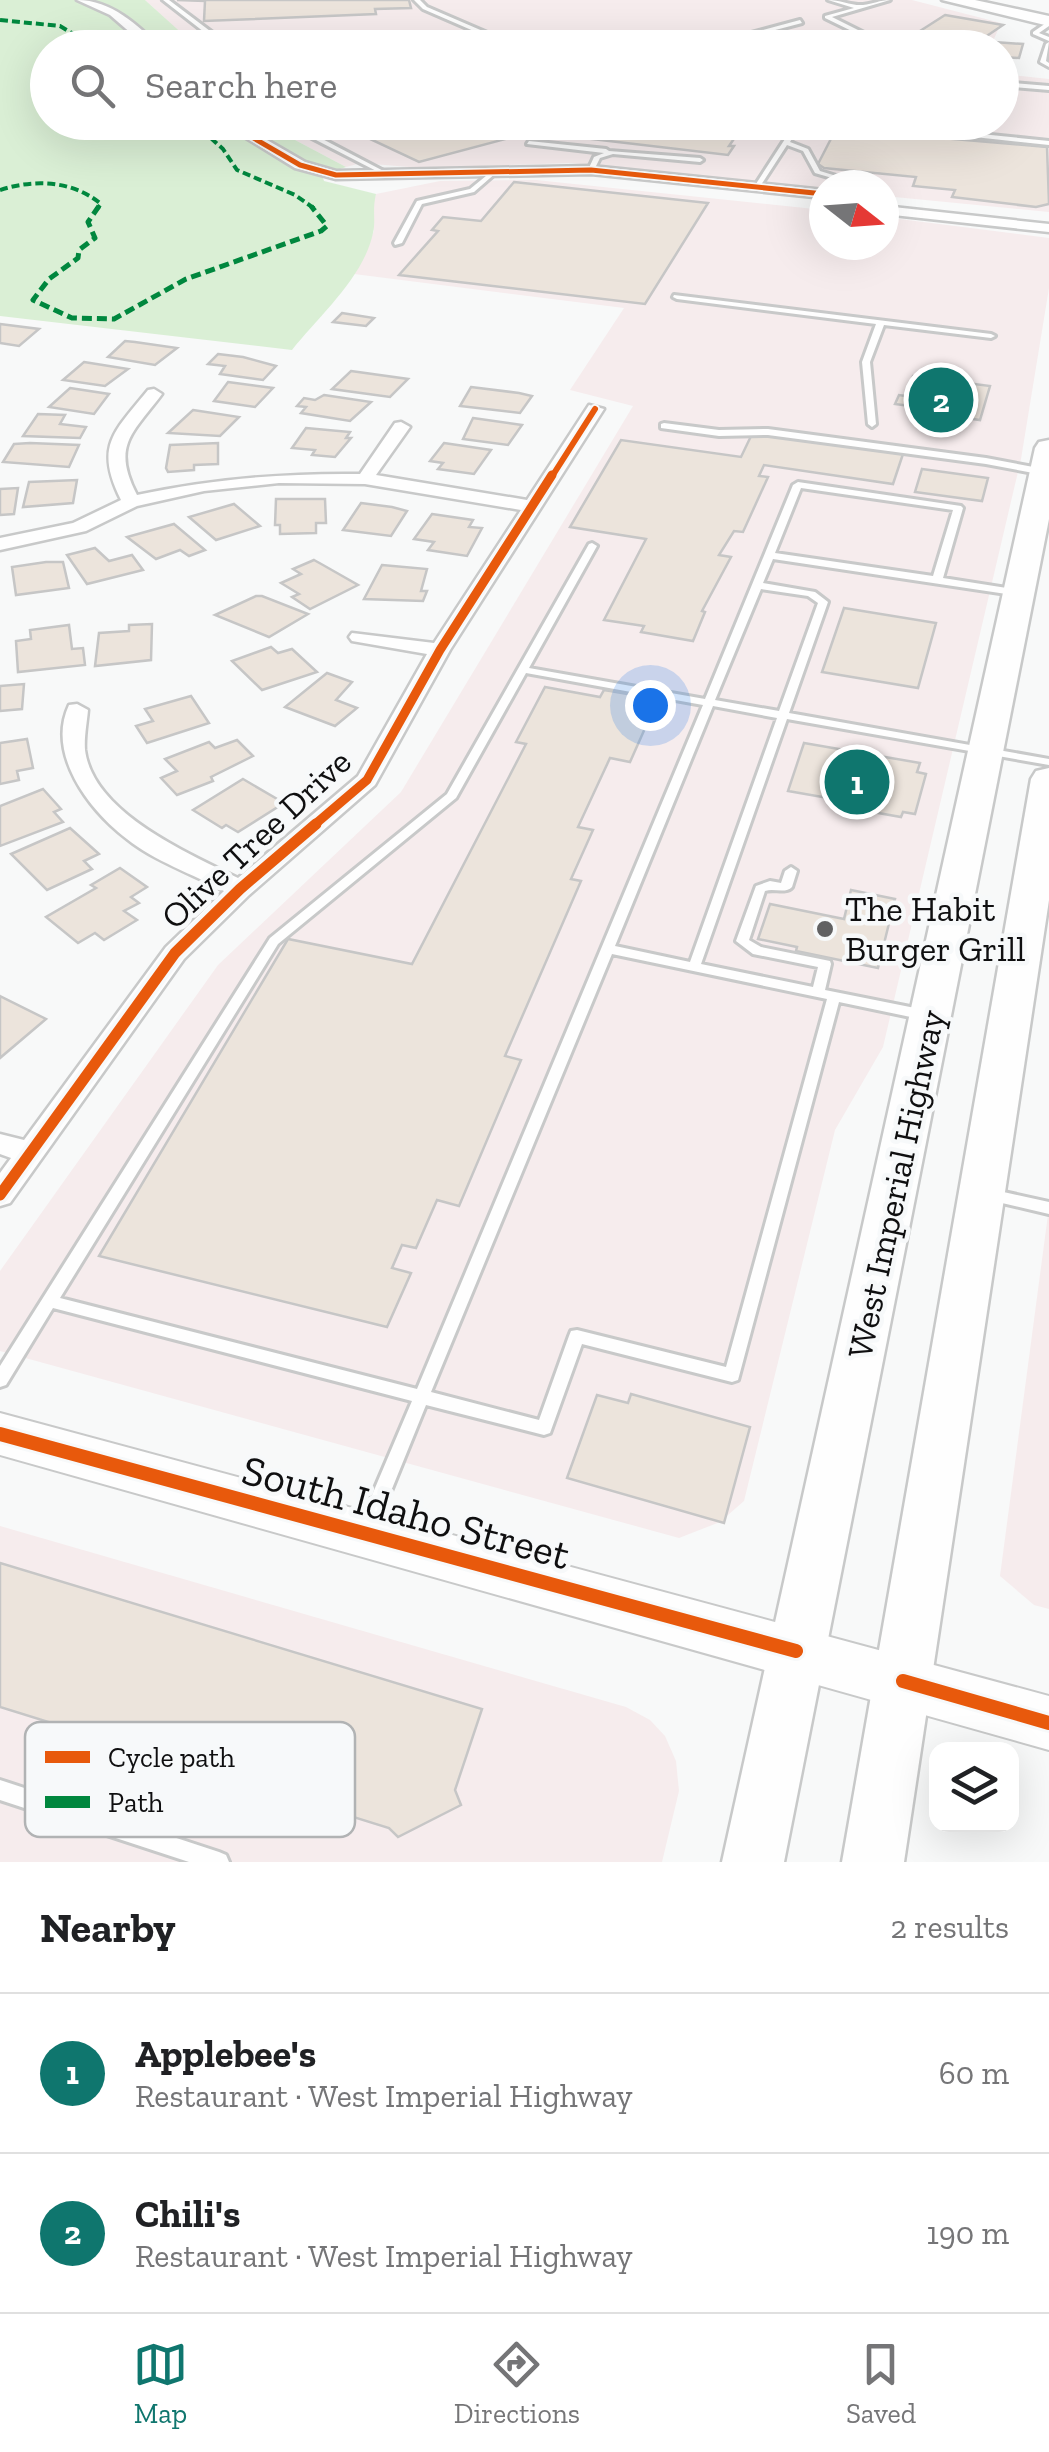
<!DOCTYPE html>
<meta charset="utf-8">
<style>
:root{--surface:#fff;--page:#f6f6f6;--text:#202124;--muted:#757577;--line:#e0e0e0;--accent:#0f766e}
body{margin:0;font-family:"Zilla Slab",serif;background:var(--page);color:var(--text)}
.controls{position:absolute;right:30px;bottom:30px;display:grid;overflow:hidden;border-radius:20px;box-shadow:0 10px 40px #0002}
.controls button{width:90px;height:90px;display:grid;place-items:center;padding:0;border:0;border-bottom:2px solid var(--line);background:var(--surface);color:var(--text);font:50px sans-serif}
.compass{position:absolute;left:809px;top:170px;width:90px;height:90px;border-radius:50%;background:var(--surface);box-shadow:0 10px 40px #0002;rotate:107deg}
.you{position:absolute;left:650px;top:705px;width:35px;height:35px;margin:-25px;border:8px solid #fff;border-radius:50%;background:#1a73e8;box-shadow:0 0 0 15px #1a73e833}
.badge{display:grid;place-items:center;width:65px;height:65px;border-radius:50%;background:var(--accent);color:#fff;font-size:32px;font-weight:700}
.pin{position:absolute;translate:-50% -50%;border:5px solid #fff;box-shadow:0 2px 10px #0006}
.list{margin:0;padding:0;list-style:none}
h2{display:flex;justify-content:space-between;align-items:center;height:130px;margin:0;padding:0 40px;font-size:42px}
h2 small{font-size:32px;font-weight:400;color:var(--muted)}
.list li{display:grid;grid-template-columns:65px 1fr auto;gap:30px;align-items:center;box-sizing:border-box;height:160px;padding:0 40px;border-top:2px solid var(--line)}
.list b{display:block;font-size:38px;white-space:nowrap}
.list p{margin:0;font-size:32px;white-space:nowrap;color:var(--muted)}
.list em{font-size:32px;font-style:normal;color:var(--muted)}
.icon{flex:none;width:55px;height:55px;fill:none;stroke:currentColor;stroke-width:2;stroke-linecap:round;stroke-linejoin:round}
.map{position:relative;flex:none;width:1049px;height:1862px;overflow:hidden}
.search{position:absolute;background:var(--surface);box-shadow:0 10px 40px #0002;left:30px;right:30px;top:30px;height:110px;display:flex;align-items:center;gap:25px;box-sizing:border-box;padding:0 35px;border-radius:55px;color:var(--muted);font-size:38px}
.sheet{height:450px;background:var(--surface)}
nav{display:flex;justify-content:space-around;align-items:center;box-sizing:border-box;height:140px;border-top:2px solid var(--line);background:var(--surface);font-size:28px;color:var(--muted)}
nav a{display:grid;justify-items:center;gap:5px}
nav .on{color:var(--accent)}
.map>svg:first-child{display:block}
.commercial{fill:#f6eced}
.green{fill:#daefd5}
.building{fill:#ece4dc;stroke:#c6c6c6;stroke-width:2.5}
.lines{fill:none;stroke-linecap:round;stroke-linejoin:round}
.lane-casing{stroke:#c8c9c9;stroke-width:6}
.street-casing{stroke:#c8c9c9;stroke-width:5}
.secondary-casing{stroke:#c8c9c9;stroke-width:4}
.primary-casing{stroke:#c8c9c9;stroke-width:5}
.lane{fill:#fefefe;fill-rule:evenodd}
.street{fill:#fefefe;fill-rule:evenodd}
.secondary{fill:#fefefe;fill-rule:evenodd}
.primary{fill:#fefefe;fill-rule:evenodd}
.quiet-far1{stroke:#00873e;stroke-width:4;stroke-dasharray:8 4;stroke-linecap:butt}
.quiet{stroke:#00873e;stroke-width:5;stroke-dasharray:10 5;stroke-linecap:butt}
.cycleway-far4-casing{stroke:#f7f9fa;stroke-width:8}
.cycleway-far3-casing{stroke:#f7f9fa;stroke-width:10}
.cycleway-far2-casing{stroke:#f7f9fa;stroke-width:14}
.cycleway-far1-casing{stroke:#f7f9fa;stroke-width:18}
.cycleway-casing{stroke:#f7f9fa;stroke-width:20}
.cycleway-far4{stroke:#e8590c;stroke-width:5}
.cycleway-far3{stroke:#e8590c;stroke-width:6}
.cycleway-far2{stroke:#e8590c;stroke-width:9}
.cycleway-far1{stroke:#e8590c;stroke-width:11}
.cycleway{stroke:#e8590c;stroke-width:14}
.poi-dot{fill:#616162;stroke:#f7f9fa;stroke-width:4}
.labels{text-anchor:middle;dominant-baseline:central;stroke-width:9;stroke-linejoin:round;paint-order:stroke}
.street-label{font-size:35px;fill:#0f0f10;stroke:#f7f9fa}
.poi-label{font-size:35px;fill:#0f0f10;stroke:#f7f9fa;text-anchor:start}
.near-street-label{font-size:42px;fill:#0f0f10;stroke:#f7f9fa}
.key{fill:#f7f9fa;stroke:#b1b3b4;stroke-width:2.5}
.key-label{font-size:28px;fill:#0f0f10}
</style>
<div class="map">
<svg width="1049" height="1862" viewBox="0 0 1049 1862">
<rect width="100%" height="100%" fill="#f8f9f9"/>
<g class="commercial">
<path d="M145,0H912L1001,23L990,48H197Z"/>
<path d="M1002,74L1049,79V212L884,196V185H824V189L571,163L421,168L361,163L346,167L263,123L1002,122Z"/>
<path d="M536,180L824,210V245H884V217L1049,238V288L1021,459L883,1047L835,1130L744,1501L720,1522L679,1538L0,1351V1271L218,965L401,792L633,406L570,390L624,308L354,274L374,231L370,214L376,194L440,181Z"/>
<path d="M1049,1207V1609L1034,1605L1000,1576Z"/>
<path d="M0,1526L626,1707L650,1720L665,1736L676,1761L679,1791L662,1862H0Z"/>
</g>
<path class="green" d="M0,0H145L197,47L48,48V122L263,123L346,167L322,175L324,181L376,194C372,210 376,221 373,233C364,277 319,316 292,350L0,316Z"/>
<g class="building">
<path d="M177,0H409L411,8L375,9L376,14L204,21L205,1Z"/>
<path d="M945,15L1003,25L969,48L895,47Z"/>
<path d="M415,34L448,48L357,46Z"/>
<path d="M994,42L1023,44L1019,58L1002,57V48H992Z"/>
<path d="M334,122H569L419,162Z"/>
<path d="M569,122H739L745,123L729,146H734L728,155L575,137L554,126Z"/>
<path d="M836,129L1047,147L1049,204L1036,207L952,197L955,190L913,186L916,177L824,168L818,164Z"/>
<path d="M514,182L708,203L645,304L399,275L438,231L432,230L443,217L481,221Z"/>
<path d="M342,313L374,318L366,326L333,322Z"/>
<path d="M0,324L39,329L19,346L0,343Z"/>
<path d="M125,341L135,342L177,348L155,365L108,357Z"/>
<path d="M218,354L243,357L276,366L263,380L220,374L225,366L208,364Z"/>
<path d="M84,362L128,369L105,386L63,380Z"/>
<path d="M351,371L408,379L390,397L332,389Z"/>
<path d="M913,376L990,386L980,420L909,410L910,406L895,404L899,395L906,396Z"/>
<path d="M228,382L273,388L255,407L214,401Z"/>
<path d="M471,387L519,393L532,396L520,413L460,406Z"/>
<path d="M70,388L109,394L94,414L49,407Z"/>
<path d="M324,395L371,402L350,421L301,413L306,407L297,406L304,398L315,400Z"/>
<path d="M193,410L239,417L220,436L168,433Z"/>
<path d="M38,414L65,415L60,424L86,427L80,438L23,436Z"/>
<path d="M473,418L522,425L508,445L463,439Z"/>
<path d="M306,428L350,432L346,438H351L335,457L312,455L315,450L292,448Z"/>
<path d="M752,434L903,454L893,484L764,465L759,476L768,477L743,532L734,531L719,555L731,557L702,611L705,612L693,641L641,632L644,626L604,620L646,539L570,527L621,440L741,457Z"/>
<path d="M218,443V464L194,465V470L168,472L166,468L170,445Z"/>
<path d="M444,443L471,447L491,450L474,474L438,469L443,463L430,461Z"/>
<path d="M14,444L30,443L79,445L69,467L3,462Z"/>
<path d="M922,469L988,478L982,501L915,492Z"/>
<path d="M77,480L73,503L23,507L29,482Z"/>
<path d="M18,488L14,514L0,515V489Z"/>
<path d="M276,499H325L326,523H316V533L280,534V525H275Z"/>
<path d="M361,503L392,507L407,511L391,536L343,530Z"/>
<path d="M234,504L260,526L216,540L189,517Z"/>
<path d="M432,514L473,520L469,527L482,528L467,556L428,550L434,542L414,539Z"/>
<path d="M174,524L205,550L189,556L180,550L156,559L127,537Z"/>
<path d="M95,548L109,561L132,555L143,570L87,584L67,555Z"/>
<path d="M314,560L323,565L358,585L310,609L292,597L299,594L281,583L301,574L293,569Z"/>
<path d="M46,562H63L69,588L16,595L12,567Z"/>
<path d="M382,565L427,569L421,591H427L423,601L364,599Z"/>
<path d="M256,596H262L308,614L269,637L215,615Z"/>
<path d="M844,608L936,623L918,688L822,672Z"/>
<path d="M152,624L151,660L95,666L99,633L129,631V625Z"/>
<path d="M69,625L72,649L83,648L85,665L18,672L16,641L31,639L30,630Z"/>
<path d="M271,647L278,653L292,649L317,672L262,690L232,661Z"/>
<path d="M327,673L352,682L336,700L357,708L335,726L285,707Z"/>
<path d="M24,684L22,709L0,711V686Z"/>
<path d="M545,687L600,697L604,690L658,699L630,762L610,758L578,827L593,830L571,879L581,881L505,1056L521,1060L459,1206L437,1200L416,1248L402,1245L392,1268L411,1273L387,1327L99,1256L288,939L412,964L526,744L516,742Z"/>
<path d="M191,696L209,723L147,743L136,726L153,721L145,709Z"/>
<path d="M27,739L33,768L17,771L19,780L0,784V743Z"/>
<path d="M237,740L253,756L211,777L213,781L177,795L161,778L177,771L165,759L209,742L215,748Z"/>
<path d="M804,743L920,763L917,772L926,774L915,814L903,812L901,817L850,808L851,802L788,791Z"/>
<path d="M243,779L284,803L238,832L226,825L222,828L193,810Z"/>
<path d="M43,789L61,809L54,812L63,822L0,846V806Z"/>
<path d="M70,828L99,854L84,861L92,869L47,890L11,854Z"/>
<path d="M120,868L147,887L131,897L139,903L124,911L137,920L104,940L95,933L78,943L46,917L96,888L91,885Z"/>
<path d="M851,890L895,899L878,968L796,951L797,947L758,939L770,904L844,919Z"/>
<path d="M0,996L46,1019L0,1058Z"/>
<path d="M631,1394L750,1427L724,1523L567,1478L597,1395L628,1403Z"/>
<path d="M0,1563L482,1709L455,1790L461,1805L398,1837L389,1828L0,1707Z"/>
</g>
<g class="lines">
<defs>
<g id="lane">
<path d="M163,0H169L218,37L222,48H216L213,39Z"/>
<path d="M414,0H420L427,7L522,48H513L423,9Z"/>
<path d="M828,0C840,0 852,6 863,5C873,4 880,0 890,0L832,17L870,36L875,48H869L866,38L825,18V16L854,8Z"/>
<path d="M800,20L802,23L707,48H695Z"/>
<path d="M1049,21V26L1039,33L1049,37V41L1033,34V32Z"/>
<path d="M834,41L836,42L840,48H834L831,43Z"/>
<path d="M1049,42L1046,61L1049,63V67L1040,62L1046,44Z"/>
<path d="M1002,82L1049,86V90L1002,86Z"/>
<path d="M281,122H290L393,176L388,177Z"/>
<path d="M796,122H802L790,142L808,149L820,171L866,185H856L815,173L803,151L787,145L759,188H755L754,187Z"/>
<path d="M836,122H863L1049,141V145Z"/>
<path d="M529,141L606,149L609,151L700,158L703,160L700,162L613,154L600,158L594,170L591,172L588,170L594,157L604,153L527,144Z"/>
<path d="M492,171L497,172L474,192L422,204L402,243L395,245L394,243L417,201L470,189Z"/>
<path d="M674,295L991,334L995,336L991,338L884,325L870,362L876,424L872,427L868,424L862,362L876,324L677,299L673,297Z"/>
<path d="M664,423L719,430L768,429L986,458L1044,469L1048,472L1044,475L986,464L768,435L719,436L661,428V424Z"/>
<path d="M798,482L961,506L963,508L943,578L1020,590L1025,593L1020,596L773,559L763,583L815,592L828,602L789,713L1049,759V765L787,719L701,964L813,987L818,967L753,954L736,941L756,886L770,881L781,883L785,871L791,867L797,871L792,887C786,894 774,888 765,891L749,940L761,947L830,961L831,964L825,990L925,1010L932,1015L925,1020L839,1002L738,1380L732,1382L582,1344L550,1433L544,1435L426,1405L376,1528L373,1533L367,1536L361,1533L358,1528L412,1401L53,1308L6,1385L0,1387V1366L270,938L447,794L589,544L592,543L597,546L529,668L705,699L793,485ZM801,488L953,510L933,576L775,553ZM761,589L808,596L818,603L779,711L715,700ZM526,673L703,705L417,1389L60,1298L278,944L456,798ZM713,706L777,718L690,962L615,946ZM612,954L827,999L726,1367L577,1330L571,1331L569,1336L539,1420L431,1392Z"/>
<path d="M990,1189L1049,1202V1214L985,1199L983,1195L985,1191Z"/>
<path d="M0,1780L219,1852L226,1855L229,1862H189L0,1800Z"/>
</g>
<g id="street">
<path d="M77,0C111,0 138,25 161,48H148L110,15Z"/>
<path d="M220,122H236L305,162L336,171L591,166L824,190V198L591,174L336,179L295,168Z"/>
<path d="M884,206L1049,224V232L884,214Z"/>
<path d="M154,389L162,394C133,433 111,445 137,495C212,479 283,473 360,474L395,423L401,422L410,427L376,475L527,500L589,405L604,409L450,650L375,785L249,895L184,959L10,1203L0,1206V1173L11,1158L0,1154V1134L24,1140L166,947L224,891C193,874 154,861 127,839C89,810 46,754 69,705L77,704L88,710C87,722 84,737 85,750C93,813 188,853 238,878L358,776L427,654L352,641L349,637L352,633L434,643L521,510L365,484L279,483L204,491L137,506L86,531L0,550V538L73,523L121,500C94,446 114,432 148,390Z"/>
</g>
<path id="secondary" d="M0,1413L1049,1696V1750L0,1455Z"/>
<g id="primary">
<path d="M942,0H975L1049,16V26Z"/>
<path d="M1049,440V519L784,1862H722L1035,448L1039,442Z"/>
<path d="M1049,768V900L904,1862H842L1031,779L1036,771Z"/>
</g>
</defs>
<use href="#lane" class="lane-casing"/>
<use href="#street" class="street-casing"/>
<use href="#secondary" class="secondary-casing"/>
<use href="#primary" class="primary-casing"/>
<use href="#lane" class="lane"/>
<use href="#street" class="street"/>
<use href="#secondary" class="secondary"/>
<use href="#primary" class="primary"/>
<g class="quiet-far1">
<path d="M0,20L60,26L97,48"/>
<path d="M193,122L223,149L237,170L295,195L315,209"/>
<path d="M0,190C34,179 72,180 101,204L97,209"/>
</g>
<path class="quiet" d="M99,206L88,222L95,238L79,250L78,258L49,279L33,300L72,318L114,319L186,279L321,231L327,226L311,206"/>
<defs>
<path id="cycleway-far4" d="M226,122L300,165L336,175L591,170L824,194"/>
<path id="cycleway-far3" d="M551,478L595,409"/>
<path id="cycleway-far2" d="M313,826L367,780L440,650L552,475"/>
<path id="cycleway-far1" d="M0,1195L175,953L240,889L316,824"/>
<g id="cycleway">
<path d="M0,1434L796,1651"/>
<path d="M903,1681L1049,1723"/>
</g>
</defs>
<use href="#cycleway-far4" class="cycleway-far4-casing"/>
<use href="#cycleway-far3" class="cycleway-far3-casing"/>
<use href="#cycleway-far2" class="cycleway-far2-casing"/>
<use href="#cycleway-far1" class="cycleway-far1-casing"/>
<use href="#cycleway" class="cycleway-casing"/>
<use href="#cycleway-far4" class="cycleway-far4"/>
<use href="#cycleway-far3" class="cycleway-far3"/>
<use href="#cycleway-far2" class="cycleway-far2"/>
<use href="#cycleway-far1" class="cycleway-far1"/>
<use href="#cycleway" class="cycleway"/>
</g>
<circle class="poi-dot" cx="825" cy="929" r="10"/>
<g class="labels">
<g class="street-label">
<text transform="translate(256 839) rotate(-43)">Olive Tree Drive</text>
<text transform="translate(896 1184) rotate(-78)">West Imperial Highway</text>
</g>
<g class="poi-label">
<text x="845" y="909">The Habit<tspan x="845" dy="40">Burger Grill</tspan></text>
</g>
<g class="near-street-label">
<text transform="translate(406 1512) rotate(15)">South Idaho Street</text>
</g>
</g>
<rect x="25" y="1722" width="330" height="115" rx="15" class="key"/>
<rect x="45" y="1751" width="45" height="12" fill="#e8590c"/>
<rect x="45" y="1796" width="45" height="12" fill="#00873e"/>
<g class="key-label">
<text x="108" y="1767">Cycle path</text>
<text x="108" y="1812">Path</text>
</g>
</svg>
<div class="controls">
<button><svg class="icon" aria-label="layers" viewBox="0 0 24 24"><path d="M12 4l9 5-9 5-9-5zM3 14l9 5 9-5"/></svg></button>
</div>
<svg class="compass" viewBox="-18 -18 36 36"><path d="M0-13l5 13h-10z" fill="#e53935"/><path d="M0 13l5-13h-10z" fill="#757577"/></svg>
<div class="you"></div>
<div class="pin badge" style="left:857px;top:782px">1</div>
<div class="pin badge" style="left:941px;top:400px">2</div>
<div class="search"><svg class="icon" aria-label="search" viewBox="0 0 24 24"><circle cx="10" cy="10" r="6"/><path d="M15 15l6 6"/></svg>Search here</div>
</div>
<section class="sheet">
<h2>Nearby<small>2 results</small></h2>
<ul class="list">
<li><span class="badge">1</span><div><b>Applebee's</b><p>Restaurant · West Imperial Highway</p></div><em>60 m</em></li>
<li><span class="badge">2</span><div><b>Chili's</b><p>Restaurant · West Imperial Highway</p></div><em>190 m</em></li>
</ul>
</section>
<nav>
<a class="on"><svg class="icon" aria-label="map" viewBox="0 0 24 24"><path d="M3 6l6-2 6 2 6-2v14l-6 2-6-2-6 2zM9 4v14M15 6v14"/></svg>Map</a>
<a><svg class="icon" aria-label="directions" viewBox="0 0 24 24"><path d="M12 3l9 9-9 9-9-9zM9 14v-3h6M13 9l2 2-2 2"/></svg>Directions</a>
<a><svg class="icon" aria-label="saved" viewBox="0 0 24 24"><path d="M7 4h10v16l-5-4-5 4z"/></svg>Saved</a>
</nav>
